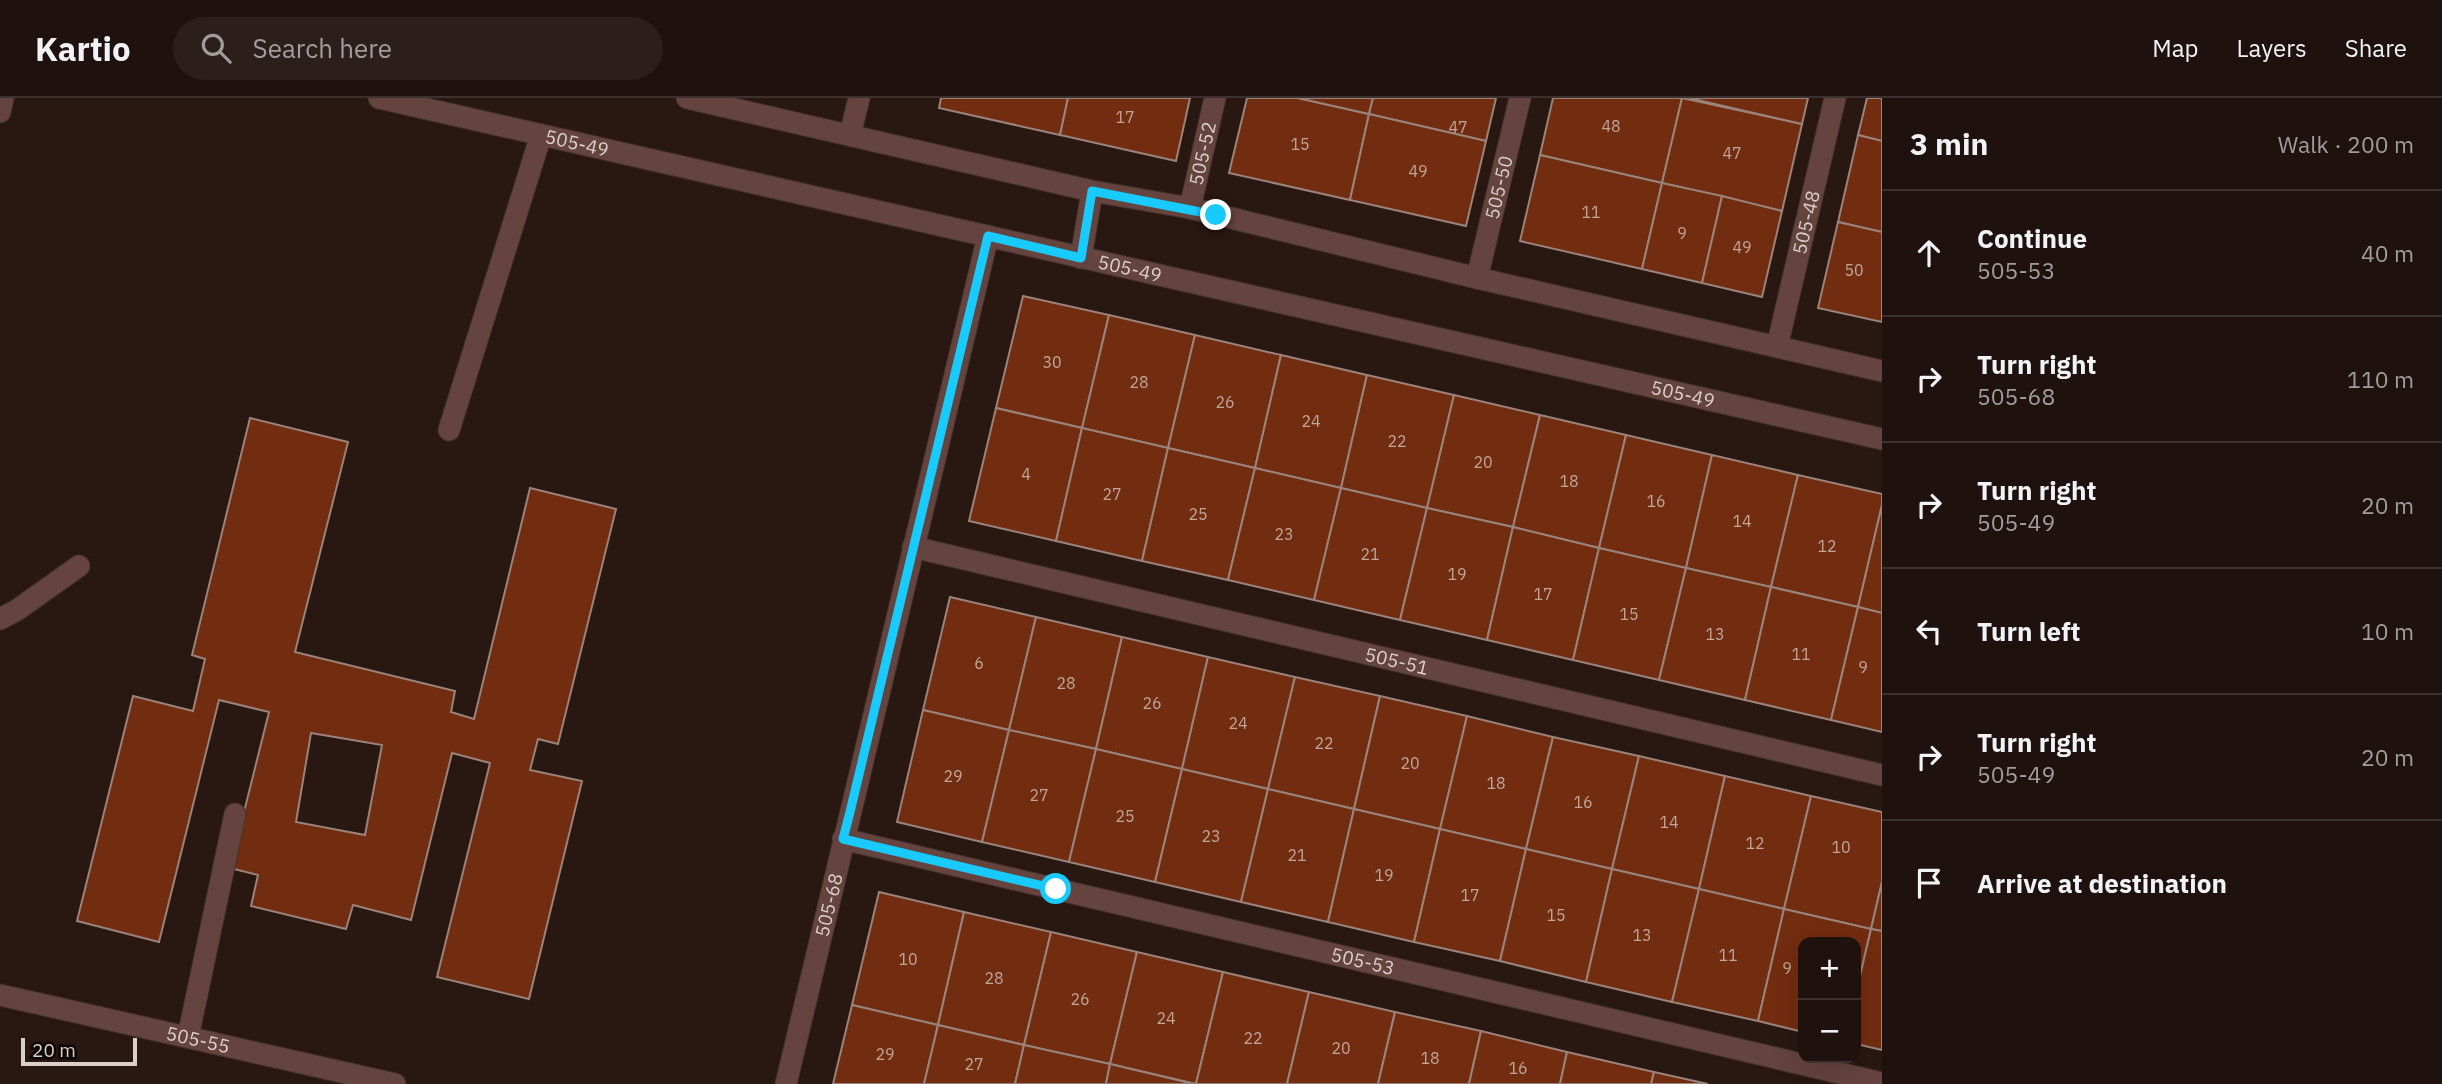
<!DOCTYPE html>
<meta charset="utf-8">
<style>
:root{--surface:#1f110d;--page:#2c1f1b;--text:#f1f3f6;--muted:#a19d9d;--line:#3c312e}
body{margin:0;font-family:"IBM Plex Sans",sans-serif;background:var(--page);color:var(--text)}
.controls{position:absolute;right:21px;bottom:21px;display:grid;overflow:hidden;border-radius:14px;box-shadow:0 7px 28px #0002}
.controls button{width:63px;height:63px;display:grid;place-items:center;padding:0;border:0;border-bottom:2px solid var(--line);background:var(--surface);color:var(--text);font:35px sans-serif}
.scale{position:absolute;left:21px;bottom:18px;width:116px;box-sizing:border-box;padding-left:7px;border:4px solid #dbcfca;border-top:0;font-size:19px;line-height:24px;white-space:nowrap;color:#dbcfca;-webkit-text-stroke:5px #0c0504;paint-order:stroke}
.stop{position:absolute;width:21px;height:21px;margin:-16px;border:5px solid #19cafc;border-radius:50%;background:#fff}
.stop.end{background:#19cafc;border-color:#fff;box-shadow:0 2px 7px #0008}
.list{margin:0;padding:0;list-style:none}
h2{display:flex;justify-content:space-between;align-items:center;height:91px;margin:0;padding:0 28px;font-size:30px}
h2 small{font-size:23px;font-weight:400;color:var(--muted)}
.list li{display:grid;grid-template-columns:46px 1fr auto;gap:21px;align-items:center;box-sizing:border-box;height:126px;padding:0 28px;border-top:2px solid var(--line)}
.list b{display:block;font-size:26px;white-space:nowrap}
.list p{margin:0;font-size:23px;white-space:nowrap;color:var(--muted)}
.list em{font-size:23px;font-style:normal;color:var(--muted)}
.icon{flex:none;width:38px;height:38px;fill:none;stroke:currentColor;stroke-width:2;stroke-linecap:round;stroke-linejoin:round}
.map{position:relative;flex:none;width:1882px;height:986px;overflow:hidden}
header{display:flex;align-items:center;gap:42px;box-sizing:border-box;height:98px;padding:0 35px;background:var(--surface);border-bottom:2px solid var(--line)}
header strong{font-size:33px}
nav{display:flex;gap:38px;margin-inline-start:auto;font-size:24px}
.search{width:490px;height:63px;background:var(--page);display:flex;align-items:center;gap:18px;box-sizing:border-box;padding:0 24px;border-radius:38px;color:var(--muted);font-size:26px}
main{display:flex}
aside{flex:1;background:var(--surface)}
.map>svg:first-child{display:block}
.building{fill:#722c10;stroke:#9a837b;stroke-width:2;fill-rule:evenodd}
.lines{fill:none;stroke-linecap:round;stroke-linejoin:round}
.minor-casing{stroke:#42312b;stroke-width:23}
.minor{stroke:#65433e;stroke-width:21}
.route{stroke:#19cafc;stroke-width:9}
.labels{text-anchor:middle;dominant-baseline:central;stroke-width:7;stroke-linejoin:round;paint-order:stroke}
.number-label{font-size:16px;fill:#c1a69c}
.street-label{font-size:19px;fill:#dbcfca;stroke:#0c0504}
</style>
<header>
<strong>Kartio</strong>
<div class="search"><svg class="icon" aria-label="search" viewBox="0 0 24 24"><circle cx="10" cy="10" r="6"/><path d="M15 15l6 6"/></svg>Search here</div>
<nav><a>Map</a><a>Layers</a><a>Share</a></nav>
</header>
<main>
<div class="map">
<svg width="1882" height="986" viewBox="0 0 1882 986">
<rect width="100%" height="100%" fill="#291711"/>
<g class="building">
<path d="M941,0H1068L1060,37L939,10Z"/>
<path d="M1068,0H1190L1176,63L1060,37Z"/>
<path d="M1247,0H1298L1369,16L1350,102L1229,75Z"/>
<path d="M1298,0H1373L1369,16Z"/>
<path d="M1373,0H1496L1486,43L1369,16Z"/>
<path d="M1553,0H1682L1662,85L1540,57Z"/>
<path d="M1682,0L1802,26L1782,113L1662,85Z"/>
<path d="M1689,0H1808L1802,26Z"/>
<path d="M1867,0H1882V43L1858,37Z"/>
<path d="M1369,16L1486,43L1466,128L1350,102Z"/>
<path d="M1858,37L1882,43V134L1838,124Z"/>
<path d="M1540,57L1662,85L1642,171L1520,143Z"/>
<path d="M1662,85L1722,98L1702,185L1642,171Z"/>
<path d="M1722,98L1782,113L1762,199L1702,185Z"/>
<path d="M1838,124L1882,134V224L1818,210Z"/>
<path d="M1023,198L1109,217L1082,330L996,310Z"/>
<path d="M1109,217L1195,237L1168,350L1082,330Z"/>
<path d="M1195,237L1281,257L1255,370L1168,350Z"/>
<path d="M1281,257L1367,277L1341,390L1255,370Z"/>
<path d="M1367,277L1454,297L1427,410L1341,390Z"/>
<path d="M1454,297L1540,317L1513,429L1427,410Z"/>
<path d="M996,310L1082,330L1056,443L969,423Z"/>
<path d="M1540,317L1626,337L1599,450L1513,429Z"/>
<path d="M250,320L348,344L295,554L455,593L451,614L474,621L530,390L616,411L558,646L538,641L530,672L582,683L529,901L437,879L490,665L452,655L411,822L353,807L346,831L251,808L258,777L230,770L269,614L219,602L159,844L77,823L133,598L193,613L205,561L192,557ZM311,635L382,647L365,737L296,724Z"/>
<path d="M1082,330L1168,350L1142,463L1056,443Z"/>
<path d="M1626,337L1712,357L1686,470L1599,450Z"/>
<path d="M1168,350L1255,370L1228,482L1142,463Z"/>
<path d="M1712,357L1798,377L1771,489L1686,470Z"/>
<path d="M1255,370L1341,390L1314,502L1228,482Z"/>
<path d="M1798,377L1882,396V407L1858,509L1771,489Z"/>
<path d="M1341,390L1427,410L1400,522L1314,502Z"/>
<path d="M1882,407V515L1858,509Z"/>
<path d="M1427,410L1513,429L1487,542L1400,522Z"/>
<path d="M1513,429L1599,450L1573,562L1487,542Z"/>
<path d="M1599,450L1686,470L1659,582L1573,562Z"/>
<path d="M1686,470L1771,489L1745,602L1659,582Z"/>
<path d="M1771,489L1858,509L1831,622L1745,602Z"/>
<path d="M950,499L1036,519L1009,632L923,612Z"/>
<path d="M1858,509L1882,515V634L1831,622Z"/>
<path d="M1036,519L1122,539L1096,651L1009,632Z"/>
<path d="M1122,539L1208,559L1182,671L1096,651Z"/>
<path d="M1208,559L1295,579L1268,691L1182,671Z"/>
<path d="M1295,579L1380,598L1354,711L1268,691Z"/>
<path d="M1380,598L1467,618L1440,731L1354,711Z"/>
<path d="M923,612L1009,632L982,744L897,724Z"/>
<path d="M1467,618L1553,639L1526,751L1440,731Z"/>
<path d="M1009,632L1096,651L1069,764L982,744Z"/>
<path d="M1553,639L1639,658L1612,771L1526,751Z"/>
<path d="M1096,651L1182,671L1155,784L1069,764Z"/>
<path d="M1639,658L1725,678L1699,791L1612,771Z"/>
<path d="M1182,671L1268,691L1241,804L1155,784Z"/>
<path d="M1725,678L1811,698L1784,811L1699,791Z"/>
<path d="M1268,691L1354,711L1328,824L1241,804Z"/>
<path d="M1811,698L1882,714V784L1871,831L1784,811Z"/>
<path d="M1354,711L1440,731L1414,844L1328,824Z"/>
<path d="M1440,731L1526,751L1500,863L1414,844Z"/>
<path d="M1526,751L1612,771L1586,884L1500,863Z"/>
<path d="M1612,771L1699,791L1672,904L1586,884Z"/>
<path d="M1882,784V833L1871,831Z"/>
<path d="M1699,791L1784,811L1758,923L1672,904Z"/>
<path d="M879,794L964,814L938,927L852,907Z"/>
<path d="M1784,811L1871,831L1856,895V844H1803V934L1758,923Z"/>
<path d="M964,814L1051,834L1024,947L938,927Z"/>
<path d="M1871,831L1882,833V952L1856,946V895Z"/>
<path d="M1051,834L1137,854L1110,966L1024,947Z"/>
<path d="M1137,854L1223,874L1196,986L1110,966Z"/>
<path d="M1223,874L1309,894L1287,986H1196Z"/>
<path d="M1309,894L1395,914L1378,986H1287Z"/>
<path d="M852,907L938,927L924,986H833Z"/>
<path d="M1395,914L1481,933L1469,986H1378Z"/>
<path d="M938,927L1024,947L1015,986H924Z"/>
<path d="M1481,933L1567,954L1560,986H1469Z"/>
<path d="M1024,947L1110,966L1106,986H1015Z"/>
<path d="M1567,954L1654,974L1651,986H1560Z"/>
<path d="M1110,966L1194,986H1106Z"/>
<path d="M1654,974L1708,986H1651Z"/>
</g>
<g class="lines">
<defs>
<g id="minor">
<path id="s1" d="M379,0L1882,341"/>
<path d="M687,0L1092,93L1190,110L1477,180L1882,273"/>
<path d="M0,14L3,0"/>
<path d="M850,37L859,0"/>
<path id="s2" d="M1190,110L1215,0"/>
<path d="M1081,160L1092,93"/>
<path id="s3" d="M1477,180L1520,0"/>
<path id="s4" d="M1777,249L1835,0"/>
<path d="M449,332L541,37"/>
<path id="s5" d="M913,449L1882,677"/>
<path d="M0,521L17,512L79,468"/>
<path id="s6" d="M843,741L1882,985"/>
<path id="s7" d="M0,897L395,986"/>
<path d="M188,939L235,716"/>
<path id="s8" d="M786,986L988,138"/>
</g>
</defs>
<use href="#minor" class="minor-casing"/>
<use href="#minor" class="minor"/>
</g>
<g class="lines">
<path class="route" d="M1056,791L843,741L850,714L988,138L1081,160L1092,93L1216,117"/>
</g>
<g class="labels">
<g class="number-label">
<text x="1125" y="19">17</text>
<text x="1611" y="28">48</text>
<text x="1458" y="29">47</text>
<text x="1300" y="46">15</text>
<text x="1732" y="55">47</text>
<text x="1418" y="73">49</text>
<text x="1591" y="114">11</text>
<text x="1682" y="135">9</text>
<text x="1742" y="149">49</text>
<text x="1854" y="172">50</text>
<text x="1052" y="264">30</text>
<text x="1139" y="284">28</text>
<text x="1225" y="304">26</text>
<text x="1311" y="323">24</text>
<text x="1397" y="343">22</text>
<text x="1483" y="364">20</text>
<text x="1026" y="376">4</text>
<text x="1569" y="383">18</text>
<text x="1112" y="396">27</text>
<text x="1656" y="403">16</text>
<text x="1198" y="416">25</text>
<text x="1742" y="423">14</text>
<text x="1284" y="436">23</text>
<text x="1827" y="448">12</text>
<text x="1370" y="456">21</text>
<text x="1457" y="476">19</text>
<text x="1543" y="496">17</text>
<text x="1629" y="516">15</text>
<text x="1715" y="536">13</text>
<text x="1801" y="556">11</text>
<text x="979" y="565">6</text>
<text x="1863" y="569">9</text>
<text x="1066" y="585">28</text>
<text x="1152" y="605">26</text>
<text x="1238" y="625">24</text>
<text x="1324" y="645">22</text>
<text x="1410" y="665">20</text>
<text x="953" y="678">29</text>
<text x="1496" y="685">18</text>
<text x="1039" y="697">27</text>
<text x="1583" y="704">16</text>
<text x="1125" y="718">25</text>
<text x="1669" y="724">14</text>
<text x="1211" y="738">23</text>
<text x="1755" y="745">12</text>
<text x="1841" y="749">10</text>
<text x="1297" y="757">21</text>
<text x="1384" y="777">19</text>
<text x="1470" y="797">17</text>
<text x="1556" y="817">15</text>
<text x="1642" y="837">13</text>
<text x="1728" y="857">11</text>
<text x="908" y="861">10</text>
<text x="1787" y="870">9</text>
<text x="994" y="880">28</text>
<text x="1080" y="901">26</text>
<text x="1166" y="920">24</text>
<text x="1253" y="940">22</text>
<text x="1341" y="950">20</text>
<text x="885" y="956">29</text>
<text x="1430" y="960">18</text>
<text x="974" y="966">27</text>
<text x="1518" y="970">16</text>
</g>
<g class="street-label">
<text stroke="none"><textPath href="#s1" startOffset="203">505-49</textPath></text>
<text stroke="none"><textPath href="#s2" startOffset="56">505-52</textPath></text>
<text stroke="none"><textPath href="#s3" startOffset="93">505-50</textPath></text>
<text stroke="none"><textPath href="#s4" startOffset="128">505-48</textPath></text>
<text stroke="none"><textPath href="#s1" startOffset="770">505-49</textPath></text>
<text stroke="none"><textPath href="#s1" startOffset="1337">505-49</textPath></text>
<text stroke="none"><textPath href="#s5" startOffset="497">505-51</textPath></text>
<text stroke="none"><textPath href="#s8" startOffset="184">505-68</textPath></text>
<text stroke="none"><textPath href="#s6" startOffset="534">505-53</textPath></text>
<text stroke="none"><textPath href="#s7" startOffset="203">505-55</textPath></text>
</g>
</g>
</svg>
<div class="controls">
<button>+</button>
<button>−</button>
</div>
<div class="scale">20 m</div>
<div class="stop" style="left:1056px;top:791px"></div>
<div class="stop end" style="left:1216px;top:117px"></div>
</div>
<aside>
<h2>3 min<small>Walk · 200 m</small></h2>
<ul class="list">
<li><svg class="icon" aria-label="ahead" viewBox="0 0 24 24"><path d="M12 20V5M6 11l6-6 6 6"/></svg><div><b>Continue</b><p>505-53</p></div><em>40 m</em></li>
<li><svg class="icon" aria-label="right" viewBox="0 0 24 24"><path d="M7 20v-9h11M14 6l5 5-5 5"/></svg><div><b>Turn right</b><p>505-68</p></div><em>110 m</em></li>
<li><svg class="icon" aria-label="right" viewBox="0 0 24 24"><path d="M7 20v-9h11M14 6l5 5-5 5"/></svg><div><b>Turn right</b><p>505-49</p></div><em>20 m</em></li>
<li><svg class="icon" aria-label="left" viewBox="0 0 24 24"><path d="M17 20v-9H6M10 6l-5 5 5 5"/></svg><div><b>Turn left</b></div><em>10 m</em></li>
<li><svg class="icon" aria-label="right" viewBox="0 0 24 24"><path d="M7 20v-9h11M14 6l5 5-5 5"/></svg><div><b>Turn right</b><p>505-49</p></div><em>20 m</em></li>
<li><svg class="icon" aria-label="arrive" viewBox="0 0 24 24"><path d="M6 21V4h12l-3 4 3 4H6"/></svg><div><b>Arrive at destination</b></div></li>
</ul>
</aside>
</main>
